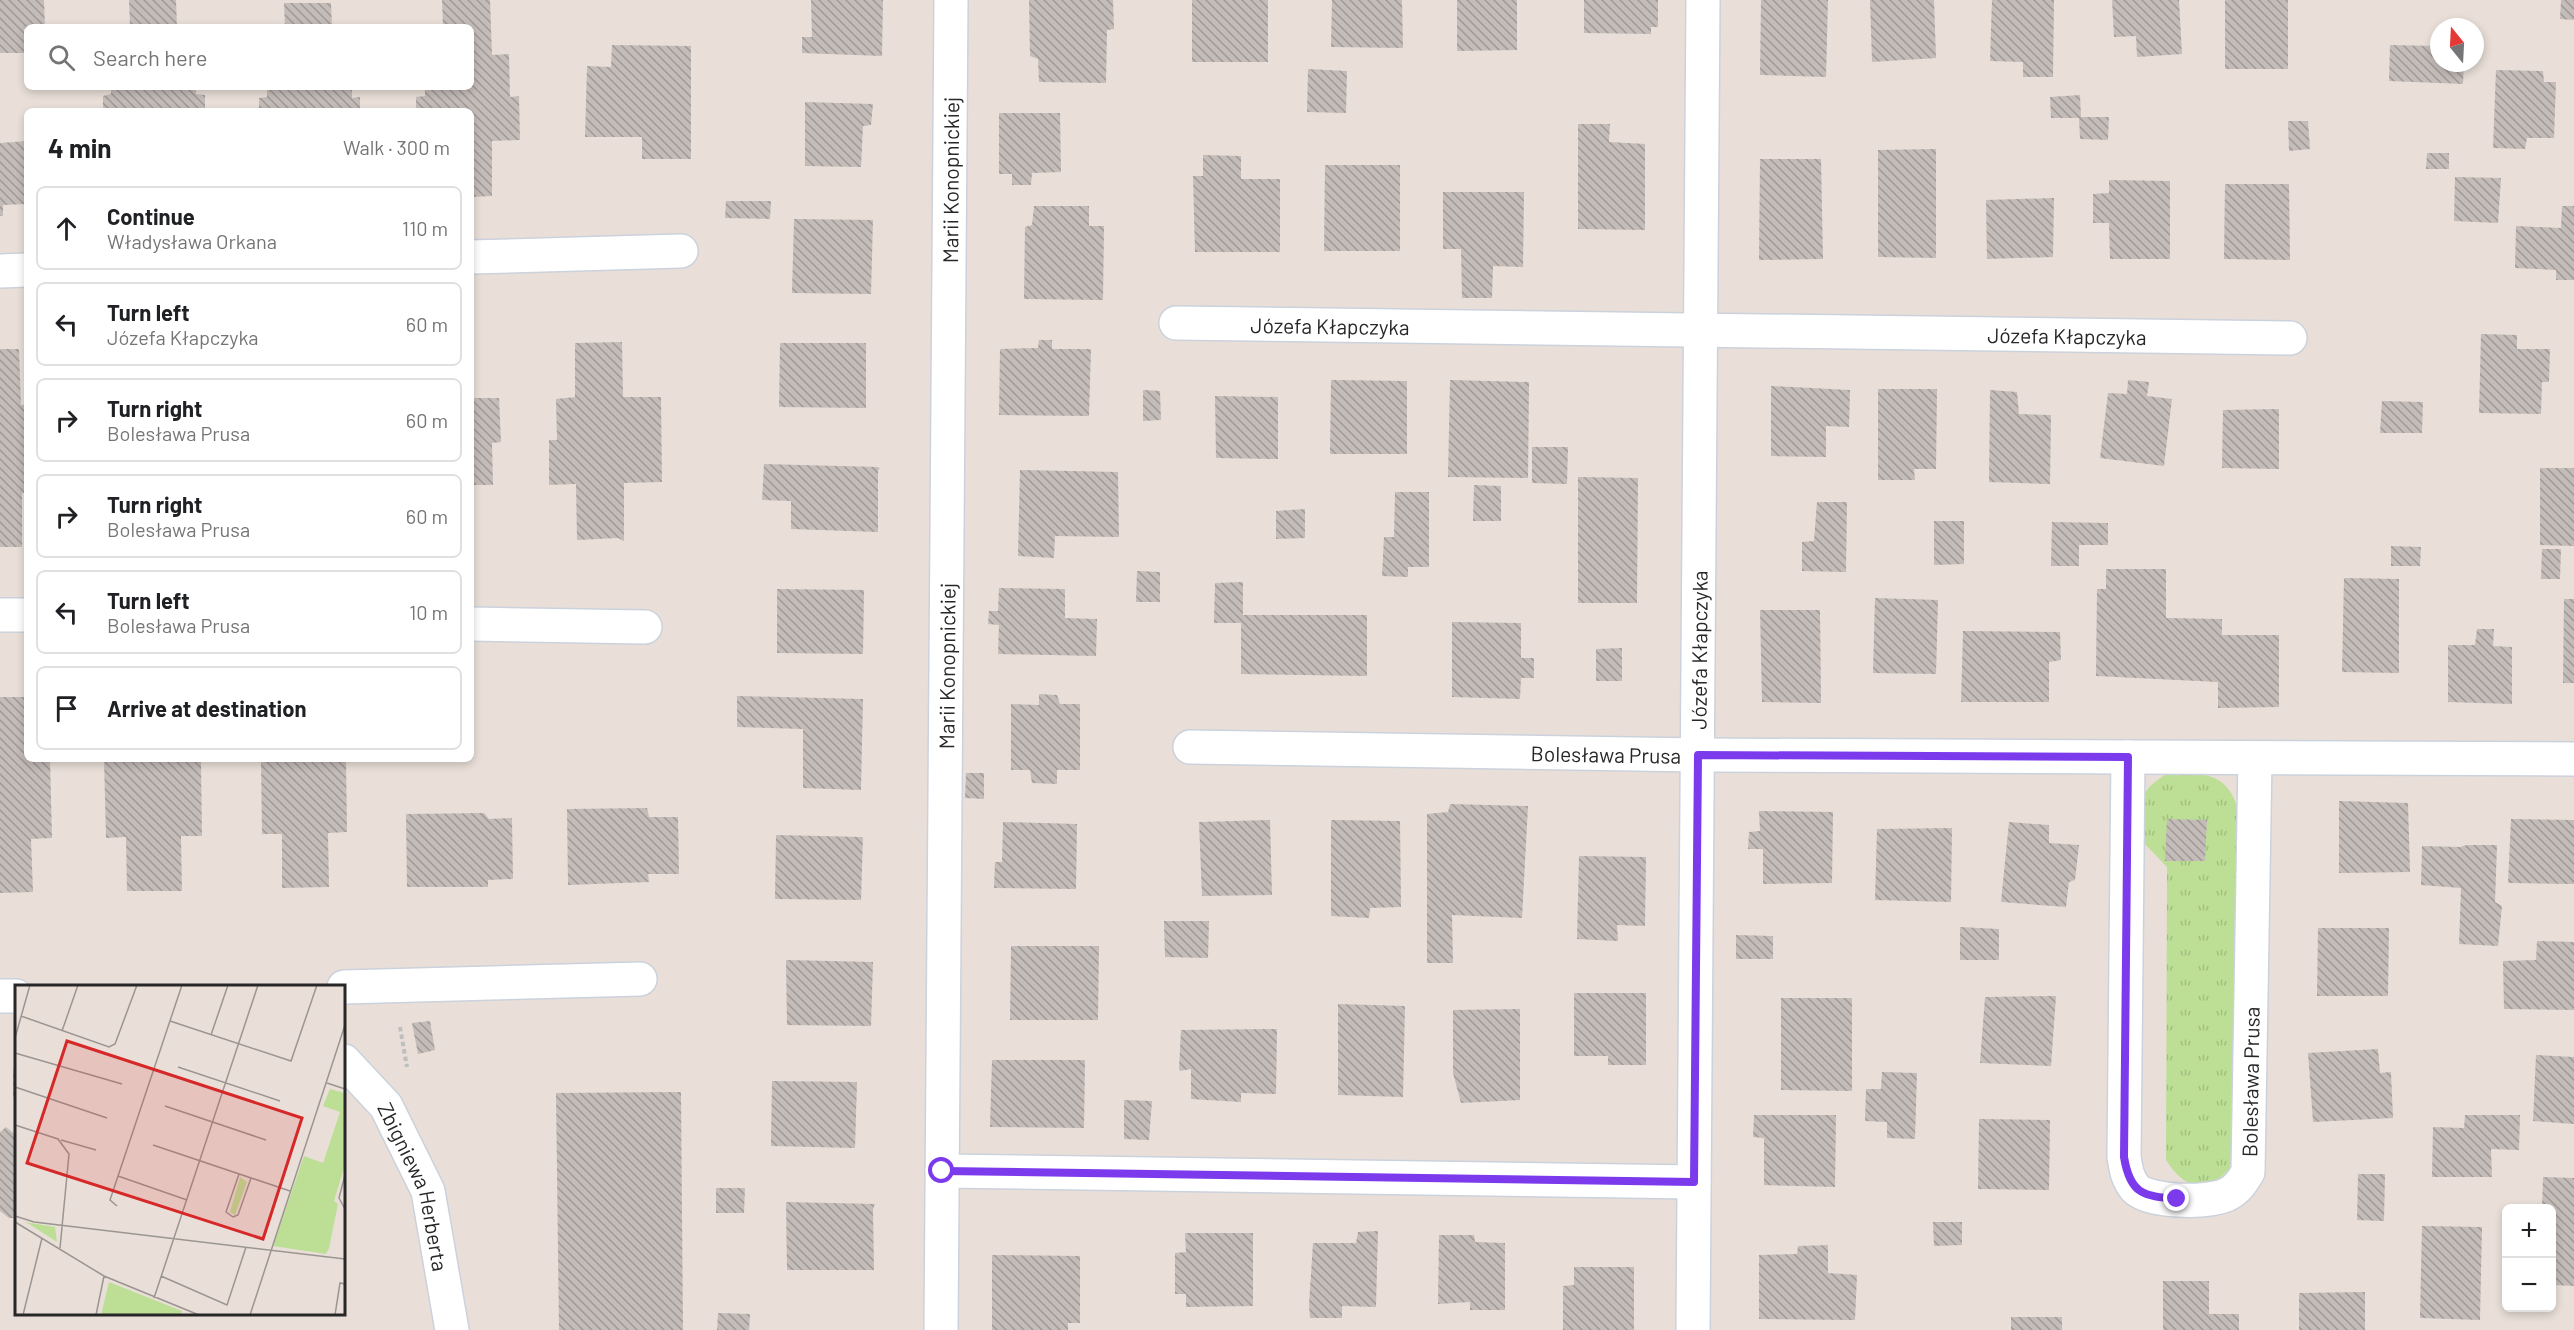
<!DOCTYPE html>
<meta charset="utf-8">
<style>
:root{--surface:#fff;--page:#f2f2f2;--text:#202124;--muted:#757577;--line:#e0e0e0}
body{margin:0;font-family:Barlow,sans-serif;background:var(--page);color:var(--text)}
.controls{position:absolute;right:18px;bottom:18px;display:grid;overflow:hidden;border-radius:9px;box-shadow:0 3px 9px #0003}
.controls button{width:54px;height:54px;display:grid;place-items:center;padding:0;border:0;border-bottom:2px solid var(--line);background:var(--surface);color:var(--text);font:30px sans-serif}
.compass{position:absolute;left:2430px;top:18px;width:54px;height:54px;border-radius:50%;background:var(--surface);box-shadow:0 3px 9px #0003;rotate:342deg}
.stop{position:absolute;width:18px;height:18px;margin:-14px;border:4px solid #7c3aed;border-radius:50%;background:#fff}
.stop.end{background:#7c3aed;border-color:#fff;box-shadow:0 2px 6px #0008}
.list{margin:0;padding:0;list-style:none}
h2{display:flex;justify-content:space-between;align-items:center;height:78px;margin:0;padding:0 24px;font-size:26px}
h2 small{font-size:20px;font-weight:400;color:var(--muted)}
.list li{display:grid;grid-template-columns:39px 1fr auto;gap:18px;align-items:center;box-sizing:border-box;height:84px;margin:0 12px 12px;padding:0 12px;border:2px solid var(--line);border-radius:9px}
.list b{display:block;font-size:22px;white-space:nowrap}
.list p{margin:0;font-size:20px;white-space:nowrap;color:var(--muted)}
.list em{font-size:20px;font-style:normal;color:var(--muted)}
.icon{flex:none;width:33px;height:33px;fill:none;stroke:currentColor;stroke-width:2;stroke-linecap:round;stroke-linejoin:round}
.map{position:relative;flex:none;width:2574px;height:1330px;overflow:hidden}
.search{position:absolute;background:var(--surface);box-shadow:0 3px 9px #0003;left:24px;top:24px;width:450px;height:66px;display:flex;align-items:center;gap:15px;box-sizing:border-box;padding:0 21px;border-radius:9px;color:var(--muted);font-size:22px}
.panel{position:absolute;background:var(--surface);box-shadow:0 3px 9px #0003;left:24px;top:108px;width:450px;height:654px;border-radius:9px}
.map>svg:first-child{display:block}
.grass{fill:url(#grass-tufts)}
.building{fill:url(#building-back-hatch)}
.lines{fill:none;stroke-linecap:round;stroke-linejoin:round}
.street-casing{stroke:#cbd2dc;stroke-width:36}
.path{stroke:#bebebe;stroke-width:4;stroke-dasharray:4.5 3;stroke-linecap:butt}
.street{stroke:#fff;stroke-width:33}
.route{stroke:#7c3aed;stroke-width:8}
.labels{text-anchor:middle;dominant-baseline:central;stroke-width:5;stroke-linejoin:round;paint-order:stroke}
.street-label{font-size:21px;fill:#272727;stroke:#fff}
.inset-road{fill:none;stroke:#9b9591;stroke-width:1.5}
.view{fill:#d62828;fill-opacity:0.15;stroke:#d62828;stroke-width:3}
.inset-edge{fill:none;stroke:#272727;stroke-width:3}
</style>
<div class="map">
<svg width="2574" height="1330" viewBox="0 0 2574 1330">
<defs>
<pattern id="grass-tufts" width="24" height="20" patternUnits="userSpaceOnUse" patternTransform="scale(1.5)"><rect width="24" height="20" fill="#bcdf95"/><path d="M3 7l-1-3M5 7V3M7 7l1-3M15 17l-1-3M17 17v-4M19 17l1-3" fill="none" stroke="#a2bf80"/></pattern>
<pattern id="building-back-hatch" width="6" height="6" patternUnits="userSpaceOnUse" patternTransform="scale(1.5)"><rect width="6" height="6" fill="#c4bcb8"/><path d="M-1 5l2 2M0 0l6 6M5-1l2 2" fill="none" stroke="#9f9996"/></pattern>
</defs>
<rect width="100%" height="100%" fill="#e9dfd8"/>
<path class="grass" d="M2168,773C2203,773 2229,772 2238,811L2236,1160C2213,1193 2188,1195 2166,1160L2167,867L2140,839C2140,804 2135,793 2168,773Z"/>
<g class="building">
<path d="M0,0H44L45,27H27V29H24V53H0Z"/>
<path d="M129,0H176L177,27H130Z"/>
<path d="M442,0H490L492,55L509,54L510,97L519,96L520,140L492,141V196L471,197V111H416V97L425,96V87H471V27H443Z"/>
<path d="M811,0H883L882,56L802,53V37H812Z"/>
<path d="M1029,0H1113L1114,29L1107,30L1106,83L1039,82L1038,59L1030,56Z"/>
<rect x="1192" y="0" width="76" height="62"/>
<path d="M1332,0H1402L1403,48L1331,47Z"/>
<path d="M1457,0H1517V50L1457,51Z"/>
<path d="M1584,0H1658V27H1651V34L1584,33Z"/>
<path d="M1761,0H1828L1826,77L1760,75Z"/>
<path d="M1870,0H1934L1936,58L1872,62Z"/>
<path d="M1992,0H2054L2053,77H2023V62L1990,61Z"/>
<path d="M2112,0H2179L2182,54L2137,57L2136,36L2114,37Z"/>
<rect x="2225" y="0" width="63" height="69"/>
<path d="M2561,0H2574V20L2560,19Z"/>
<path d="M284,3H331L332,27H285Z"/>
<path d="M612,45L691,46V159H642V137H585L587,66L611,67Z"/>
<path d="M2390,45L2439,46V63H2464L2463,84L2389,81Z"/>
<path d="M1308,69L1347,71L1346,113L1307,112Z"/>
<path d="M2496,70L2543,71L2544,82H2556L2554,138H2527L2525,149L2493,148Z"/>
<path d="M111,87H196V94L205,95V111H103V96L111,94Z"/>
<path d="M267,87H352V98L360,97V111H259V98L267,97Z"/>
<path d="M2080,95L2081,117H2109L2108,140L2080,139L2079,118H2051L2050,97Z"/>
<path d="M805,102L873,104L871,125L863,126L861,167L805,166Z"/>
<path d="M999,113H1060L1061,172L1032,173L1031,185H1012V174H999Z"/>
<path d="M2288,121H2308L2310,149L2289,151Z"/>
<path d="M1578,124H1610L1609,142L1645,144V230L1578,229Z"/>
<path d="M27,141V204L3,205V216H0V143Z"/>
<path d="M1936,149V258L1878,257V150Z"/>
<path d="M2427,153H2449V169H2426Z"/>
<path d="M1203,155L1241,156V179H1280V252H1195L1193,176H1203Z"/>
<path d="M1760,159H1821L1823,259L1759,260Z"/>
<path d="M1325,165H1400V251H1324Z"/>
<path d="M2455,177L2501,178L2498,223L2454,221Z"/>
<path d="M2109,180L2170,181V259H2110L2109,223H2093V194L2109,193Z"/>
<path d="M2225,184H2289L2290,260L2224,259Z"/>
<path d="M1443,192H1524L1523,267L1493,266L1492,298H1462L1461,249H1443Z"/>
<path d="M2054,198L2053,257L1987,259L1986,200Z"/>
<path d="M726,201H771L770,219L725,218Z"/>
<path d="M1034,206H1089V226H1104L1103,300L1024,299L1025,227L1032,225Z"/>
<path d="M2562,206H2574V280H2556V270L2515,268L2516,226L2561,228Z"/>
<path d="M794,219L873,220L871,294L792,293Z"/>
<path d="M2481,334L2517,335V349H2550L2549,382H2542L2541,414L2479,413Z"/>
<path d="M1039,340H1052V349H1091L1089,416L999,415L1000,349L1038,348Z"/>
<path d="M622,342L623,397H661L662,482L624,483V541L618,538L577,540L576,484L549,485V440H557L556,399L575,397V343Z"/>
<path d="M780,343H866V408L779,407Z"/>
<path d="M0,349H19L21,405H27V493H22V547H0Z"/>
<path d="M1331,380L1407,381V454H1330Z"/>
<path d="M1450,380L1529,382L1528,478L1448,477Z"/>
<path d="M2128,380L2149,382L2147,396L2172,399L2164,466L2100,458L2108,393L2127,394Z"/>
<path d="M1771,386L1850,390L1849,427L1826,426V457L1771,456Z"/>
<path d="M1878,389H1937L1936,469H1914L1915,480H1878Z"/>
<path d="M1143,390L1160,391L1161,420L1143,421Z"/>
<path d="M1990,390L2017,392L2019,414L2051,415L2050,484L1989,482Z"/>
<path d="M1215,396L1278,397V459L1216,458Z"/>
<path d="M471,398H499L501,442L492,443L493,485H474V540H471Z"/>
<path d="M2382,401L2423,402L2422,433H2380Z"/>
<path d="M2279,409V469L2222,468L2223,410Z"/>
<path d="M1532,447H1568L1567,484L1532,483Z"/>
<path d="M764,464L878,467L880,469L878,470V532L791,529V501L762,500Z"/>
<path d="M2540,468H2574V546L2540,545Z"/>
<path d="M1020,470L1118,472L1119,537L1055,536L1054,558L1018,556Z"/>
<path d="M1578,477L1638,478L1637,603H1578Z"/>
<path d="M1474,485L1501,486V521H1473Z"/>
<path d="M1395,492H1429V567H1408V577L1382,576L1384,537H1394Z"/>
<path d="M1817,502H1847L1846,572L1802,571V542L1814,541Z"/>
<path d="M1305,509V538L1276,539V511Z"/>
<path d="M1934,521H1964V564L1934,565Z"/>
<path d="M2052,522L2108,523V545H2079V566H2051Z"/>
<path d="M2391,546L2421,547L2420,566H2391Z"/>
<path d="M2542,549H2561L2560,579H2541Z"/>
<path d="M2106,569H2166V618L2222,619V635H2279V707L2218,708V682L2096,676L2097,589H2106Z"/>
<path d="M1137,571L1160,572V602H1136Z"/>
<path d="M2344,578L2399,579V673L2342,672Z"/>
<path d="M1243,582V615H1367V676L1241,674V623H1214L1215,583Z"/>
<path d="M999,588L1065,589V618L1097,619L1096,656L998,654L999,625L988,624L989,611H998Z"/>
<path d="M777,589L864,590L863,654L777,653Z"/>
<path d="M1875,598L1938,600L1936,674L1873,673Z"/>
<path d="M2564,599H2574V683H2563Z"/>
<path d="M1760,610H1820L1821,703L1762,702Z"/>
<path d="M1452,622L1521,623V658H1534V678H1521L1520,699L1452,697Z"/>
<path d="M2477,629H2494L2493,646L2512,647V704L2448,702V645H2475Z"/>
<path d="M1963,631L2060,632L2061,660L2049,662V702H1961Z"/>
<path d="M1622,648V681H1596V649Z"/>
<path d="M1039,694L1057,695L1060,704H1080V770H1057V784L1032,783L1030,770H1011V704L1039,705Z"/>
<path d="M737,696L863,699L861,790L803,788V729L737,727Z"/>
<path d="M0,697H27V759H50L52,838L31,839L33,892L0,893Z"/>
<path d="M104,759H201L202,836H181L182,891H127L126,837L106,838Z"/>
<path d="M261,759H346L347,832L328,833L329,887L282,888V834H262Z"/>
<path d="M966,773H984V799L965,798Z"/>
<path d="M2339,801L2408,803L2410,872L2339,873Z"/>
<path d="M1450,804L1528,806L1522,918L1452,915L1453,963H1427V814L1448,812Z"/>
<path d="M647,808L649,817H678L679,874H648L649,882L568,885L567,809Z"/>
<path d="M1759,811L1833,812L1832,883L1763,884V849H1748L1749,832L1760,831Z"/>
<path d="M484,813L489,819L512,818L513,879L488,880V887H407L406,814Z"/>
<path d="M2167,819L2207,820L2205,861H2165Z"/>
<path d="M2511,819L2574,820V884L2508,883Z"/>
<path d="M1270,820L1272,895L1202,896L1199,822Z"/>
<path d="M1331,820L1400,821L1401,907L1370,908L1369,918L1331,916Z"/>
<path d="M1003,822L1077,824L1076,889L994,888L995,862H1002Z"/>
<path d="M2009,822L2049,825V843L2079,845L2075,880L2069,882L2066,907L2001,902Z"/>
<path d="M1952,828L1951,902L1875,900L1877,829Z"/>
<path d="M776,835L863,837L861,900L775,899Z"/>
<path d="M2467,845H2497L2495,902L2502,906L2498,946L2459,944L2461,888L2421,885L2422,846L2460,847Z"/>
<path d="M1579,856L1646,857L1645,926L1617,925L1618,941L1577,939Z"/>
<path d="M1164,921H1209L1208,958L1165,957Z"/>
<path d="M1960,927L1999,929V960H1960Z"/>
<path d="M2318,928H2389L2388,996H2317Z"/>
<path d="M1736,935L1773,936V959H1736Z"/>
<path d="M2537,941L2574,942V1010L2504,1009L2503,961L2536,960Z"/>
<path d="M1011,946H1099L1098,1020H1010Z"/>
<path d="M786,960L873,962L871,1026L787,1025Z"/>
<path d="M1574,993H1646V1065H1608V1056H1574Z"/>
<path d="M2056,996L2051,1066L1980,1063L1985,997Z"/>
<path d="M1781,998H1852V1091L1781,1090Z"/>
<path d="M1338,1004L1405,1006L1403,1097L1338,1095Z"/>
<path d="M1520,1009V1100L1461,1103L1453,1073V1010Z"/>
<path d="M430,1021L435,1050L418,1054L412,1023Z"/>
<path d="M1277,1029L1276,1094L1241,1093V1102L1191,1099V1069L1180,1071L1179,1069L1181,1030Z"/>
<path d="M2378,1049L2380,1073L2391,1072L2393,1118L2313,1122L2308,1053Z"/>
<path d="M2536,1055L2574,1057V1124L2533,1121Z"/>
<path d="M992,1060H1085L1084,1128L990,1127Z"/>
<path d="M16,1068V1097H13V1069Z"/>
<path d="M1882,1072L1917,1073L1915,1139L1887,1138V1122L1865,1121L1866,1089H1881Z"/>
<path d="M772,1081L857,1082L855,1148L771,1146Z"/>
<path d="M681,1092L683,1330H559L556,1093Z"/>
<path d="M1124,1100L1152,1101L1149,1140L1124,1139Z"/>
<path d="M1754,1115H1836L1835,1187L1764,1185V1138L1753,1137Z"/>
<path d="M2465,1115H2520L2519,1150L2491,1149L2492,1177H2432L2433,1127L2464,1128Z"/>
<path d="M1979,1119L2050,1120L2049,1190L1978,1189Z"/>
<path d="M6,1127L16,1135V1218H9L0,1211V1132Z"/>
<path d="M2358,1174H2385L2384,1221L2357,1220Z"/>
<path d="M2543,1177L2574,1178V1286L2552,1285V1208H2542Z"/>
<path d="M716,1188H745L744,1213H716Z"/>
<path d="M786,1202L875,1204L873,1209L874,1270H787Z"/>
<path d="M1933,1222H1962V1245L1934,1246Z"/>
<path d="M2422,1226L2482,1227L2480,1320L2420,1318Z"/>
<path d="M1378,1231L1376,1307L1342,1306V1318H1310L1309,1305L1313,1243H1356L1358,1232Z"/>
<path d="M1185,1233H1253V1306L1186,1307V1294H1175V1253L1186,1252Z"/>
<path d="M1439,1235H1474L1475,1242L1505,1243V1310H1470V1302L1438,1304Z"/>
<path d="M1828,1245V1273L1857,1275L1855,1320L1759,1319V1255L1797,1254L1798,1246Z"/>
<path d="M992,1255L1080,1256V1323H1068V1330H992Z"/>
<path d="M1574,1267H1634V1330H1563V1286L1574,1285Z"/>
<path d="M2163,1281H2209V1314H2239V1330H2163Z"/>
<path d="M2365,1292V1330H2299V1293Z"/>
<path d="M718,1313L750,1314L749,1330H717Z"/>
<rect x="2011" y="1317" width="51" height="13"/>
</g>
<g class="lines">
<defs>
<g id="street">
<path d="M471,257L681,251"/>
<path d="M0,271L27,270"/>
<path id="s1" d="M1176,323L2290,338"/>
<path d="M0,615H27"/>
<path d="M471,624L645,627"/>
<path id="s2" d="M1190,747L1698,755L2574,759"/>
<path id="s3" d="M2128,757L2124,1157C2126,1169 2127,1178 2135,1188C2149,1203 2207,1203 2226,1195C2237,1190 2242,1182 2248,1172L2255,758"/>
<path d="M344,987L640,979"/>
<path d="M0,996H16"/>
<path id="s4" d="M344,1061L386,1106L428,1191L452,1330"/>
<path d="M942,1171L1694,1182"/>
<path id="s5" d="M941,1330L951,0"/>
<path id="s6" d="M1693,1330L1703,0"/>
</g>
</defs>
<use href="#street" class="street-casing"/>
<path class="path" d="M400,1027L407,1067"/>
<use href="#street" class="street"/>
</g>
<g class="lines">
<path class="route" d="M942,1171L1694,1182L1698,755L2128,757L2124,1157C2130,1194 2143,1196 2177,1199"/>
</g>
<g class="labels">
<g class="street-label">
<text stroke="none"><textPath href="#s5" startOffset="1150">Marii Konopnickiej</textPath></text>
<text stroke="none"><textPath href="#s1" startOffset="154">Józefa Kłapczyka</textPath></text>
<text stroke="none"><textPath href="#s1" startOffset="891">Józefa Kłapczyka</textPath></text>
<text stroke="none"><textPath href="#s6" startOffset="680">Józefa Kłapczyka</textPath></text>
<text stroke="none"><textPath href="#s5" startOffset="664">Marii Konopnickiej</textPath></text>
<text stroke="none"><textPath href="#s2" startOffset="416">Bolesława Prusa</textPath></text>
<text stroke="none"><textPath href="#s3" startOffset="650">Bolesława Prusa</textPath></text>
<text stroke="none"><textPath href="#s4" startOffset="148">Zbigniewa Herberta</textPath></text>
</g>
</g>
<g transform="translate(15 985)">
<rect width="330" height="330" fill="#e9dfd8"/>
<path d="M315,104L330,108V180L319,216L323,219L314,263L311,269L258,261L289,171L308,178L325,127L308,121ZM225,192L232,197L220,230L215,227ZM9,237L40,242L42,257L14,239Z" fill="#bcdf95"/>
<path d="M94,297L167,326L166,330H86Z" fill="#bcdf95"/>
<path class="inset-road" d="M6,31L94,62L100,59L122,0M155,36L276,76L302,0M47,46L63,0M196,50L213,0M0,53L15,0M0,68L107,99M163,82L265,116M312,98L330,104M0,102L92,133M150,121L251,155M0,140L43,154L54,169L45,263M46,155L81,165M138,160L275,206M224,189L211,227L218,232L223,230L236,193M330,190L324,213L330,224M103,191L172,215M102,221L95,215L167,0M0,231L19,237L330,274M0,237L89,291L184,330M146,291L212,320L231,262M139,313L243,0M8,330L27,253M81,330L89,291M235,330L330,40M320,330L325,298L330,299"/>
<path class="view" d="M52,56L287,133L248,254L12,178Z"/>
<rect width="330" height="330" class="inset-edge"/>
</g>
</svg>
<div class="controls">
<button>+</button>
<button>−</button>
</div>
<svg class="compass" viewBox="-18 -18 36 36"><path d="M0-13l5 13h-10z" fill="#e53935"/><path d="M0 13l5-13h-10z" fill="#757577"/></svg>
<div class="stop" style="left:942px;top:1171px"></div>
<div class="stop end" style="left:2177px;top:1199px"></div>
<div class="search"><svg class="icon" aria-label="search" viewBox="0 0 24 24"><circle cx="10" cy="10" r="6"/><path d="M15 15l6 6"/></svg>Search here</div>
<section class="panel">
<h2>4 min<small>Walk · 300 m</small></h2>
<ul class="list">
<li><svg class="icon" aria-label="ahead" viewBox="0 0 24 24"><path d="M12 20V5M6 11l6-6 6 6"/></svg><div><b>Continue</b><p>Władysława Orkana</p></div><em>110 m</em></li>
<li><svg class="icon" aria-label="left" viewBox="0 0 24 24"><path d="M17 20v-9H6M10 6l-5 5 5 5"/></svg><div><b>Turn left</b><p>Józefa Kłapczyka</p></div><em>60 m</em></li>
<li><svg class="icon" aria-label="right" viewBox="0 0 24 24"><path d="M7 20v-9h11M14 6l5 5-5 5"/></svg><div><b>Turn right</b><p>Bolesława Prusa</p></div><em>60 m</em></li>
<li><svg class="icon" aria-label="right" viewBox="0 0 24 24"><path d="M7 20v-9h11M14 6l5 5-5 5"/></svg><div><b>Turn right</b><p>Bolesława Prusa</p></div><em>60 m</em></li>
<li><svg class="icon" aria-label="left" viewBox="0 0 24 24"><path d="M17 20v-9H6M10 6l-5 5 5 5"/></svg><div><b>Turn left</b><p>Bolesława Prusa</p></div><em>10 m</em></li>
<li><svg class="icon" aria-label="arrive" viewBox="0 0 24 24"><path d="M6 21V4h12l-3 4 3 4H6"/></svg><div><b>Arrive at destination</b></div></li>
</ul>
</section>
</div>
